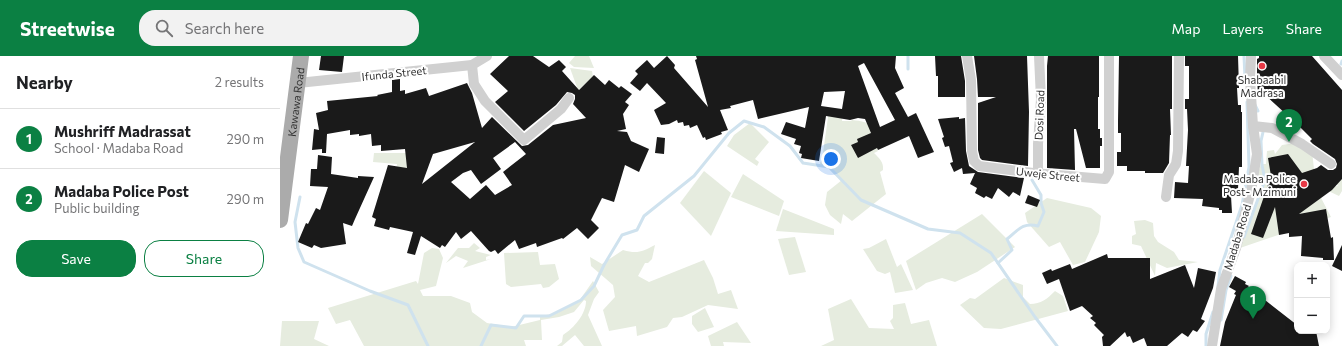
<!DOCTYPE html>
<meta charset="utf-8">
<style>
:root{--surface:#fff;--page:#f2f2f2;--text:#202124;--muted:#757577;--line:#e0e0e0;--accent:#0b8043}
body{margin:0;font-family:Commissioner,sans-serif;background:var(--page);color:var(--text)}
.controls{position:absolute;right:12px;bottom:12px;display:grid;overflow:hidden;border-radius:8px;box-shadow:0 2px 10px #0003}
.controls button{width:36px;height:36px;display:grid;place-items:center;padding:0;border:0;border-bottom:1px solid var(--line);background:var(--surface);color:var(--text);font:20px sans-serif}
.you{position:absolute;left:551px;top:103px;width:14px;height:14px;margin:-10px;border:3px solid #fff;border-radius:50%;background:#1a73e8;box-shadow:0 0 0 6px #1a73e833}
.badge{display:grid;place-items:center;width:26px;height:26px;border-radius:50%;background:var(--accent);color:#fff;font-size:13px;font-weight:700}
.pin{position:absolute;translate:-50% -33px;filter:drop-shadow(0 1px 2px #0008)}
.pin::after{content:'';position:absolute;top:21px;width:14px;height:12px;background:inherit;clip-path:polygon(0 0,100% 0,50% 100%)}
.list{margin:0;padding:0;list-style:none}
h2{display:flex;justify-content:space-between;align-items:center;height:52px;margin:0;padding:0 16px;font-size:17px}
h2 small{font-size:13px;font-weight:400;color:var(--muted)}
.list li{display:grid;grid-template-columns:26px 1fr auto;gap:12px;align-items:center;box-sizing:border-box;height:60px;padding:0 16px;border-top:1px solid var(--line)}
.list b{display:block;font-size:15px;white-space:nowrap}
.list p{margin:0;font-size:13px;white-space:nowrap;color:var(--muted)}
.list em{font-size:13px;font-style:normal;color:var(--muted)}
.actions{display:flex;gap:8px;padding:12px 16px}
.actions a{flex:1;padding:9px 0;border:1px solid var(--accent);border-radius:16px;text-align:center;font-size:14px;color:var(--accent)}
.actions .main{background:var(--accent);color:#fff}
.icon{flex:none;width:22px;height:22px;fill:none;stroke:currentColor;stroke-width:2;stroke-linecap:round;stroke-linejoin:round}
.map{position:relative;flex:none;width:1062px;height:290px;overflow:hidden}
header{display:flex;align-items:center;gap:24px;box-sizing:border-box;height:56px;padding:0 20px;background:var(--accent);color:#fff}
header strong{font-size:19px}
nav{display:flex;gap:22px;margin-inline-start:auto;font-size:14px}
.search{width:280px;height:36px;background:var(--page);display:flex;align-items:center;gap:10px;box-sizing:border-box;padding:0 14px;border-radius:16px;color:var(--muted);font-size:15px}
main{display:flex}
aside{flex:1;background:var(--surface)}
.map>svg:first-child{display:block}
.green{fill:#e6ecdf}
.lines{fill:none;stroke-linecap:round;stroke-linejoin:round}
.stream{stroke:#cfe2ee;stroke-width:3}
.building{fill:#1a1a1a;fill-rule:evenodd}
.minor{stroke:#d0d0d0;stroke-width:10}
.primary{stroke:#ababab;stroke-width:16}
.poi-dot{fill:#e63946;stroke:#fff;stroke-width:1.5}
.labels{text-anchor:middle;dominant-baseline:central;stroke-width:4;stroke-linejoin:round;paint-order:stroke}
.street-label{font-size:11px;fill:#333;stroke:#fff}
.poi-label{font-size:11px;fill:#333;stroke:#fff}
</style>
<header>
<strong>Streetwise</strong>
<div class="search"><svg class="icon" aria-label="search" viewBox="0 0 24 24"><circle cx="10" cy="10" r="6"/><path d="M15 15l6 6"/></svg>Search here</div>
<nav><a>Map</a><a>Layers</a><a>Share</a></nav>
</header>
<main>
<aside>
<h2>Nearby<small>2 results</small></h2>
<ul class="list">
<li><span class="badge">1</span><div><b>Mushriff Madrassat</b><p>School · Madaba Road</p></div><em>290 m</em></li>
<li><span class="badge">2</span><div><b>Madaba Police Post</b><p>Public building</p></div><em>290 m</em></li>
</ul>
<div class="actions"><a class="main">Save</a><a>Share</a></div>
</aside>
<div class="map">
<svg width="1062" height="290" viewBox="0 0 1062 290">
<rect width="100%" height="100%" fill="#fff"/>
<g class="green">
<path d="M295,0H309L314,12L294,11L289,7Z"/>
<path d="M290,12L312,15L313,21L298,34Z"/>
<path d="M563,53L562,65H571L572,64C582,65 588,66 596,73L590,77L598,95L594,97C599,102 604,106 603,114L600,116L606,138L572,165L563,158L561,168L550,159L545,149L547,136L562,124L550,111L541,109L540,107L542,104L549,54Z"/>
<path d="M470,67L489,86L475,103L479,106L477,110L447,90L454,79Z"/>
<path d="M1023,86L1032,95L1034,113L1042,132L1058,130L1049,118L1062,117V135L1059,140L1042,132L1039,138L1051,161L960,192L983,126L977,120L981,108H986L987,95L994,94L995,98L1002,89Z"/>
<path d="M94,97H127L149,101L115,124L117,108L93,106Z"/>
<path d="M424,115L451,137L431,180L400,147Z"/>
<path d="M463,118L504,145L499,160L451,141Z"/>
<path d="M767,142L811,152L821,160L819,176L805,206L793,209L780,186L769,191L747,166L745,157Z"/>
<path d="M503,153L554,173V179L496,175Z"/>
<path d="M702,158L735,191L697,216L675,226L662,222L646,227L636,234L626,205Z"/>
<path d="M865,164L873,167L874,180L878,186L894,196L899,204L918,206L887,212L876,207L875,220L861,190L852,188V180L856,178L854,165Z"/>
<path d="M515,181L526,216L509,219L498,183Z"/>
<path d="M606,183L617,211L621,208L633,234L615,237L610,216L605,218L597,215L583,193L589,192Z"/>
<path d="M194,187L200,192L195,195L211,199L206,201V204L211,203L183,212L188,205L176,200L166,207L178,192H189Z"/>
<path d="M375,189L372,203L368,207H365L358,220L369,226L424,204L433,222L438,238L451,234L458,253L428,249L402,261L393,262L387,271L357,280L356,270L329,275L323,254L335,241L333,229L311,210L310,201L322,208L343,194C357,198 362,196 375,189Z"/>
<path d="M152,192L159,193L163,202L156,230L140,234L143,240H171L190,247L192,256L207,267L231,271L260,264V260L277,257L299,245L313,225L319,236L314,243L308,259L322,290H304L295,279L282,290H277L282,286L283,279C294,272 306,258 306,245L304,244L294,256L279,261L261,264L262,284H244L246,290H84L70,264L56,268L48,252L136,225L138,228L144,197Z"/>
<path d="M258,196L260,209L275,208L279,223L269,231L263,232L261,228L231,231L226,228L224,197Z"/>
<path d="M724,222L743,229V241L750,248C761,248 767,243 775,235L783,240L788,255L721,273L704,272L680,249L690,242L695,243Z"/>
<path d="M571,243L589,272L614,273L610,265L613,262V249L625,247L631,268L649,264L657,290H541L554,284L548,253Z"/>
<path d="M425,252L434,271L418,276L412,268V260Z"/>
<path d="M2,265H39L34,283L49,290H0Z"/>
<path d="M457,266L471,287L443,286L444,290H431L428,280Z"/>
</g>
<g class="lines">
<g class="stream">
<path d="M964,0L965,22"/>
<path d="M1061,8L1062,5"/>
<path d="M628,13V0"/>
<path d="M975,49L978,55"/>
<path d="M20,141L15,166L18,192L24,206L90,235L128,249L148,290"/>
<path d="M964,181L985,124L982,109L981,85L983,76"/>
<path d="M718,207L732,194L727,183C738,174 743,166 758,170L764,156L761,147V139L752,124"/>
<path d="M938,230L940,214L962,149L969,111L967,46"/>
<path d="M941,264L946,234L951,220"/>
<path d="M201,290L211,269L236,272L244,260H269L301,244L314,230L324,209L342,179L357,174L364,160L414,120L449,77L464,65L484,71L510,90L523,107L549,111L581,144L648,173L680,177L711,197L755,261L777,290"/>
<path d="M926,290V278L933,256"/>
</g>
</g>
<g class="building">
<path d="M41,0H64L62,16L39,14Z"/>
<path d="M229,0H253L269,11L279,4L286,11L282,15L299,34L314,19L325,29L329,24L339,32L341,30L352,38L345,46L349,49L343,58L346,73L337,75L347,76L351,85L369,93L359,116L345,109L334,146L322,142L311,164L319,172L308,183L297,172L283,183L282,182L257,191L256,187L239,193L235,184L218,198L215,194L211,196L209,195L191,175L181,183L176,176L165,191L162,189L160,192L141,180L135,199L127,197L133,176L110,171L109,174L94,170L96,163L92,161L108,109L127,112L125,93L101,95V89L92,90L91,78L79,80V78L70,79V74L47,78L46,97H42V93L32,94L34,73L39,74L36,57L48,54L47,45L98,40L97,39L112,36V24L120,23V35L125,34V38L146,32L149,40L187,27L192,37L202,72L212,61L242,90L248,89L273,69L306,62L293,48L295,43V39L292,37L287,36L276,49L244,75L215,46L228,35L210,18ZM195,86L142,128L153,98ZM235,86L246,98L223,116L232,129L215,139L206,129L190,143L171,126L183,117L191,114L201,128L221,113L213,102Z"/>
<path d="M387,0L395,9L394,12L428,51L415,4L417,3L416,0H616L615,12L624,32L615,37L628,61L636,57L654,96L638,102L629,80L598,94L597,92L578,102L571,89L578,86L577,83L591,77L585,63L578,62L570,64L546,60L539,105L521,102L522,98L519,97L521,90L514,88L516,83L501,78L506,66L525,72L529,51L478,63L473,44L450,50L451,52L440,54L448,74L441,76L442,78L426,84L425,81L423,82L417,69L410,72L409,69L404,70L403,66L398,67L397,64L389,68L381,69L374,54L386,47L367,27L360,35L350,27L358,18L355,15L367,4L374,12ZM584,7L615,64L600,71L578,10ZM565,35L562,53L541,50L544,36Z"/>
<path d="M655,0H681L685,25V41H658V20H656Z"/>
<path d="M694,0H747L749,56L748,110L702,104L700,102L698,94V47L716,41H698L697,23Z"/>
<path d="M768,0H819V41H818V73H820V82H822V90H820V112H806L796,73H794L795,114L767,112V10Z"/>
<path d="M839,0H892V53H890L891,79H890L889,107L883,117H865V115H847V110H837V96H841V77H838V65Z"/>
<path d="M905,0H958L959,32H957L958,49H961V56H962V111H959L958,133H956V140H951L952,157H942V154H939V152L922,150L923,143L894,142L895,126L908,127L909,110H906L908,74L907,53H905V43H909V10H905Z"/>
<path d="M979,0H1032L1062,34V123L1052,134L1019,158L1046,153L1051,182L1053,181L1054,204H1043V202L1021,200L1022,180L1009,181V177L999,179L995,151L983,182L971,178L991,120L988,102L1008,98L1022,117L1037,112L1041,109L1048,114H1053L1056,112L1057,108L1055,103L1033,88L1030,85L1032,83L1018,69L983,37L978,42L977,18V3L979,2Z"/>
<path d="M679,61V63L685,62L686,95L689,110L698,116L744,122L740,140L733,136L729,141L718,132L712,143L706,140L704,142L695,137L697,132L690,128L695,117L683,118L682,112L674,116L670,107L673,106L669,90L665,91L662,82L664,81L658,63Z"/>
<path d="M377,81L385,82L384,98L375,97Z"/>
<path d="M38,99L52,101L51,118L78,122V120L94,121L75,163L72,170L63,167L66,188L41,192L34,189L32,192L18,186L26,167L28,168L36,152L40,154L48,131L30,130L31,113H37Z"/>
<path d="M748,139L760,144L757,151L745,147Z"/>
<path d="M1062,189V215L1052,210Z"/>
<path d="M827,198L828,202H870V223L905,209L914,232L918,212L936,216L933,232L921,263L925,265L917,276L913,274L908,281L902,277L887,290H867L864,282L853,287L850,280L847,281L845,276L830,290H823L822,281L824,279L814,269L816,267L810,262L813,260L802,250L790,255L779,223L767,228L762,217L771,213L772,215L790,208L792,213Z"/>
<path d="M955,220L966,226L965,228L969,230L968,231L982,240L981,241L1017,269V275H1036L1039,290H940L945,266L956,239L954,238L956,235L949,231Z"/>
</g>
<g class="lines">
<g class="minor">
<path d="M687,0L691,24L692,95L694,105L699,110L753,117L825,123L829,116V0"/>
<path d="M1044,0L1062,19"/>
<path d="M192,9L194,28L205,45L244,84L281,53L289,42"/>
<path d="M18,27L192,9L207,0"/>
<path d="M973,70L992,72L1022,88L1051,108"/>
<path d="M758,117V88L761,43L759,0"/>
<path d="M886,141L889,119L896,108L898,95L899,0"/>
<path d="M932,290L941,233L956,192L971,135L977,98L973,70L970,23L971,0"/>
</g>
<path class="primary" id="s1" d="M0,164L21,0"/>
</g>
<g class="poi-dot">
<circle cx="982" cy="10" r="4"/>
<circle cx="1024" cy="128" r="4"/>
</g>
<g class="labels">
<g class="street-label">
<text transform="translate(114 17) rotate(-6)">Ifunda Street</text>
<text stroke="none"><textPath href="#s1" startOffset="119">Kawawa Road</textPath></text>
<text transform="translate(759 59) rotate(-88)">Dosi Road</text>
<text transform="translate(768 118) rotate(6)">Uweje Street</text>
<text transform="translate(957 181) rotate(-73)">Madaba Road</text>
</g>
<g class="poi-label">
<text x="982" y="23">Shabaabil<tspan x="982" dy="13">Madrasa</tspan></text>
<text x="1016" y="122" text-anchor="end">Madaba Police<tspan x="1016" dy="13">Post- Mzimuni</tspan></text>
</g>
</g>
</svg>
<div class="controls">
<button>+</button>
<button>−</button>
</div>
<div class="you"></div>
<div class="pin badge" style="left:973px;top:263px">1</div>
<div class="pin badge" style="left:1009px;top:86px">2</div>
</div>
</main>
